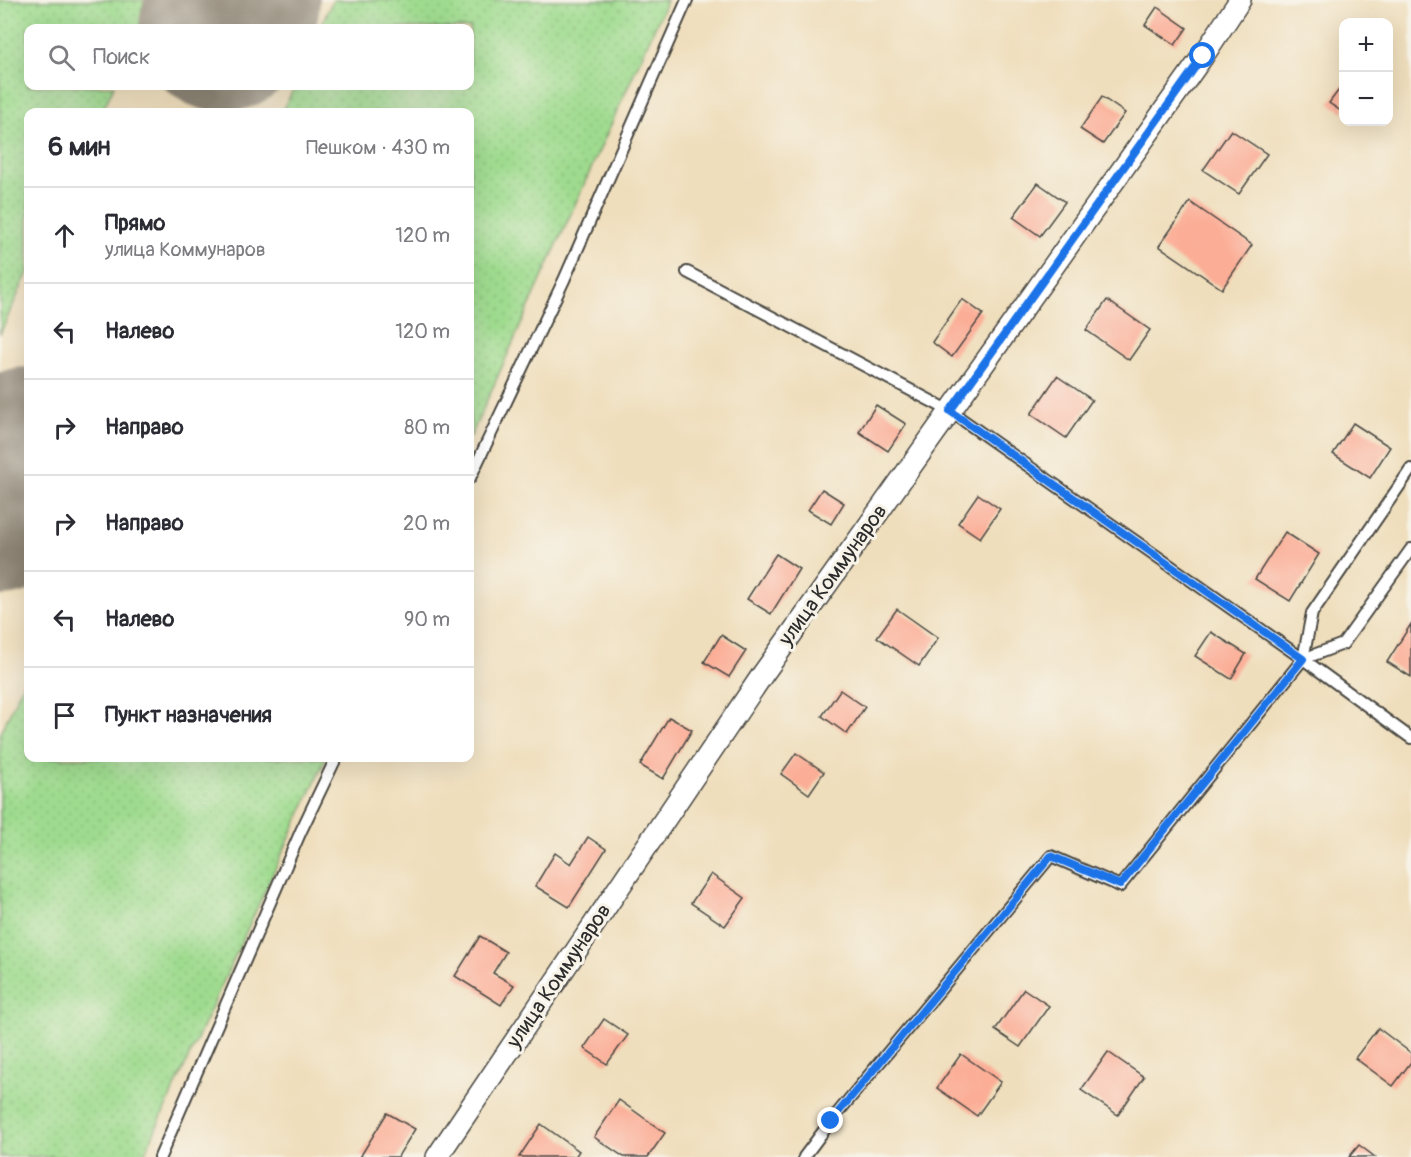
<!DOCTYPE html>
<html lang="ru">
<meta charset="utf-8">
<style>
:root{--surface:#fff;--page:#f7f7f7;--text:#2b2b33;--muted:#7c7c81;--line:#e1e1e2}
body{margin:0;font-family:Pangolin,sans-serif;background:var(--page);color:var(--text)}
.controls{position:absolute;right:18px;top:18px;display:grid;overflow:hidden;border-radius:12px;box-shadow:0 6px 24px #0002}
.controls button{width:54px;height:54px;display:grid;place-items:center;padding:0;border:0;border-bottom:2px solid var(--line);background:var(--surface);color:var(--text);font:30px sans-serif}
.stop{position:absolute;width:18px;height:18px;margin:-14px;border:4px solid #1a73e8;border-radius:50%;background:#fff}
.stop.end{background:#1a73e8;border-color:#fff;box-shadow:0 2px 6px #0008}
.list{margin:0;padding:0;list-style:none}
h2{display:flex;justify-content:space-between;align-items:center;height:78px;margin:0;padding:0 24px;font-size:26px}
h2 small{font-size:20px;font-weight:400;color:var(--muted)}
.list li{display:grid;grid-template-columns:39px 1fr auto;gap:18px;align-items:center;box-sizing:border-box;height:96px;padding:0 24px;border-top:2px solid var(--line)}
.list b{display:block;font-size:22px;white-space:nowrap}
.list p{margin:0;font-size:20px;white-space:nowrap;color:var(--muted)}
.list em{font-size:20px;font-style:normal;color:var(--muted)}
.icon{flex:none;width:33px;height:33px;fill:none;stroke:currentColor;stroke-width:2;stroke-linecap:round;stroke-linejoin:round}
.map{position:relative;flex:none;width:1411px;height:1157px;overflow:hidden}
.search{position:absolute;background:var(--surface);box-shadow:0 6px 24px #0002;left:24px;top:24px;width:450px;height:66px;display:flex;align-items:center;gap:15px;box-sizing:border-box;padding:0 21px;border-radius:12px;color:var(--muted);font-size:22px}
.panel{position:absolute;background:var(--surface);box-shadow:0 6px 24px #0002;left:24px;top:108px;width:450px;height:654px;border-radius:12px}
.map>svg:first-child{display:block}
.grass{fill:url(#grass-dots);stroke:#65835d;stroke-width:1.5}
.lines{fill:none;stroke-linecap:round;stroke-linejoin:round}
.runway{stroke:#8d8474;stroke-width:168}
.building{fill:#fbad96}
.service-casing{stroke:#484641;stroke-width:14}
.minor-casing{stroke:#484641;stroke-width:24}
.service{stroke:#fff;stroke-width:10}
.minor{stroke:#fff;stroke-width:21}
.route{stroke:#1a73e8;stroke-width:8}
.labels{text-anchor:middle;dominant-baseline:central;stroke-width:6;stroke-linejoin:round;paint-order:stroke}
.street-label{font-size:21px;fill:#2b2b2b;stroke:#f7f3e8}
</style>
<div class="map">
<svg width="1411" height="1157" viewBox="0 0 1411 1157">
<defs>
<pattern id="grass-dots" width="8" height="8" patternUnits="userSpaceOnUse" patternTransform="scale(1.5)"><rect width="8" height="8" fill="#9fdb8f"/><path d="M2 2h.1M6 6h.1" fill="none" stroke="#89bc7c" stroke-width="1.8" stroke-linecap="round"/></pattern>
</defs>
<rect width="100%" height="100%" fill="#f7f3e8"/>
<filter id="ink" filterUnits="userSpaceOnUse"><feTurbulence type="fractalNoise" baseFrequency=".0167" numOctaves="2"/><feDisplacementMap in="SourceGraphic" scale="12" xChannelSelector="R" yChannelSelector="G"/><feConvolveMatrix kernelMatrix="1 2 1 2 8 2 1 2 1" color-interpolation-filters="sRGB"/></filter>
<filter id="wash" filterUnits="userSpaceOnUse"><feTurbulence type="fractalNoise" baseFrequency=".008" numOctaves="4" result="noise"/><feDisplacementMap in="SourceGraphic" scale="24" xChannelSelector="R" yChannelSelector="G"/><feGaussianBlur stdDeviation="1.35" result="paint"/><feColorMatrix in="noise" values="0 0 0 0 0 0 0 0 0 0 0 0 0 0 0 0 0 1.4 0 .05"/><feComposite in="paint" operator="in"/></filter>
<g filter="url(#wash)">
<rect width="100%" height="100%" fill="#efdebc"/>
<g class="grass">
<path d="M0,0H154L141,28H28V86H114L102,112H28V272L0,334Z"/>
<path d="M333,0H667L470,438V112H282L295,86H470V28H320Z"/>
<path d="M28,672V758H326L143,1157H0V735Z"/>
</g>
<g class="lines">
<g class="runway">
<path d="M223,28L236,0"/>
<path d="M0,512L28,451"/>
</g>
</g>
<g id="blocks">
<g class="building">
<path d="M1157,7L1187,28L1175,45L1145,25Z"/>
<path d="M1344,83V113L1329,103Z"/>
<path d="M1102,97L1125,113L1103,144L1080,129Z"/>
<path d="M1231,130L1267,154L1239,194L1203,170Z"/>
<path d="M1038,183L1065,202L1040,236L1013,217Z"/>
<path d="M1190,202L1252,245L1222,289L1159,246Z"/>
<path d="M962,299L983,314L952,357L932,342Z"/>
<path d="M1107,300L1150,330L1129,360L1086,330Z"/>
<path d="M1057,376L1092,400L1066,438L1031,414Z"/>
<path d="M876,405L906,424L888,451L859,432Z"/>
<path d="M1353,423L1390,447L1370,478L1333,454Z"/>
<path d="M822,489L844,503L831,524L808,510Z"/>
<path d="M978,494L1000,509L980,538L958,523Z"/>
<path d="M1285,532L1319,554L1290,601L1255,579Z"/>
<path d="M776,554L799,569L771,614L747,599Z"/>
<path d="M897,609L938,638L919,666L877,637Z"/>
<path d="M1411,624V677L1387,662Z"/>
<path d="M1211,632L1246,654L1231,679L1195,656Z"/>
<path d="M721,635L746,651L729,677L704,662Z"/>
<path d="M840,690L865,707L847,734L822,716Z"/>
<path d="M669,717L692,730L663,779L640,765Z"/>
<path d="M796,753L824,772L809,794L781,774Z"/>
<path d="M588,837L606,849L569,907L535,886L555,853L571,864Z"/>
<path d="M711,874L745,898L725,926L691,903Z"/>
<path d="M480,936L506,952L493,973L514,985L501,1005L455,976Z"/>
<path d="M1024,989L1049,1006L1020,1047L995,1030Z"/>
<path d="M604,1019L628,1035L607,1064L584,1048Z"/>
<path d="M1378,1028L1411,1053V1062L1393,1086L1355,1058Z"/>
<path d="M1108,1052L1144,1077L1118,1115L1081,1090Z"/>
<path d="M961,1054L1001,1082L977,1116L937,1088Z"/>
<path d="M619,1100L665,1133L648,1157H624L594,1137Z"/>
<path d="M387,1113L415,1129L400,1153L398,1157H360Z"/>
<path d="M541,1124L579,1151L575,1157H519Z"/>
<path d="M1359,1145L1375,1157H1349Z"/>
</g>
</g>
</g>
<g filter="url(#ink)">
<use href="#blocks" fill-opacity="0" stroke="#484641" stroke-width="1.5"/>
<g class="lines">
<defs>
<g id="service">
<path d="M687,272L950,411L1303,659L1411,738"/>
<path d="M470,478L564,280L687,0"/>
<path d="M1303,659L1343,644L1411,549"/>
<path d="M160,1157L301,831L336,758"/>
<path d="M804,1157L831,1121L1051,856L1120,886L1303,659L1312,613L1411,469"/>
</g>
<path id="minor" d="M437,1157L763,674L1203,56L1240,0"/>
</defs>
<use href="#service" class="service-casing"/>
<use href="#minor" class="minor-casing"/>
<use href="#service" class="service"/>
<use href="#minor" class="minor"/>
</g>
</g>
<g class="lines" filter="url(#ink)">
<path class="route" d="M831,1121L1051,856L1120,885L1303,659L950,411L1203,56"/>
</g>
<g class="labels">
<g class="street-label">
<text transform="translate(833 575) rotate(-54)">улица Коммунаров</text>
<text transform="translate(559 976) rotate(-56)">улица Коммунаров</text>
</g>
</g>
</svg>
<div class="controls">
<button>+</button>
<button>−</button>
</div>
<div class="stop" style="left:1203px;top:56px"></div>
<div class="stop end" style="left:831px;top:1121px"></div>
<div class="search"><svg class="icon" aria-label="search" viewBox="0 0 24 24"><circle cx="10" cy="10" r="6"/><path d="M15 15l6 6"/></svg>Поиск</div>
<section class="panel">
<h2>6 мин<small>Пешком · 430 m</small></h2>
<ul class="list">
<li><svg class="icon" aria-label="ahead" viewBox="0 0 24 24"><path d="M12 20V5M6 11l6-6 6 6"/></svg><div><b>Прямо</b><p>улица Коммунаров</p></div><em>120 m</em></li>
<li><svg class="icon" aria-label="left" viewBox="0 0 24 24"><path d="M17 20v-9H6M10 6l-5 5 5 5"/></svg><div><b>Налево</b></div><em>120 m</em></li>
<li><svg class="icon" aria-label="right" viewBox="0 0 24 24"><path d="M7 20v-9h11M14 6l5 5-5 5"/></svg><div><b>Направо</b></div><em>80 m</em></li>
<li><svg class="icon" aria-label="right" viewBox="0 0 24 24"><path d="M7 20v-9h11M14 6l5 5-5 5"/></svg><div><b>Направо</b></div><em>20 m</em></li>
<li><svg class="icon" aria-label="left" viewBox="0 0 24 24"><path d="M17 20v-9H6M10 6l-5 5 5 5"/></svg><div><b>Налево</b></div><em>90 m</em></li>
<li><svg class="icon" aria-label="arrive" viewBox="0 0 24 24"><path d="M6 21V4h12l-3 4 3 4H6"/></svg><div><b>Пункт назначения</b></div></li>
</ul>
</section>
</div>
